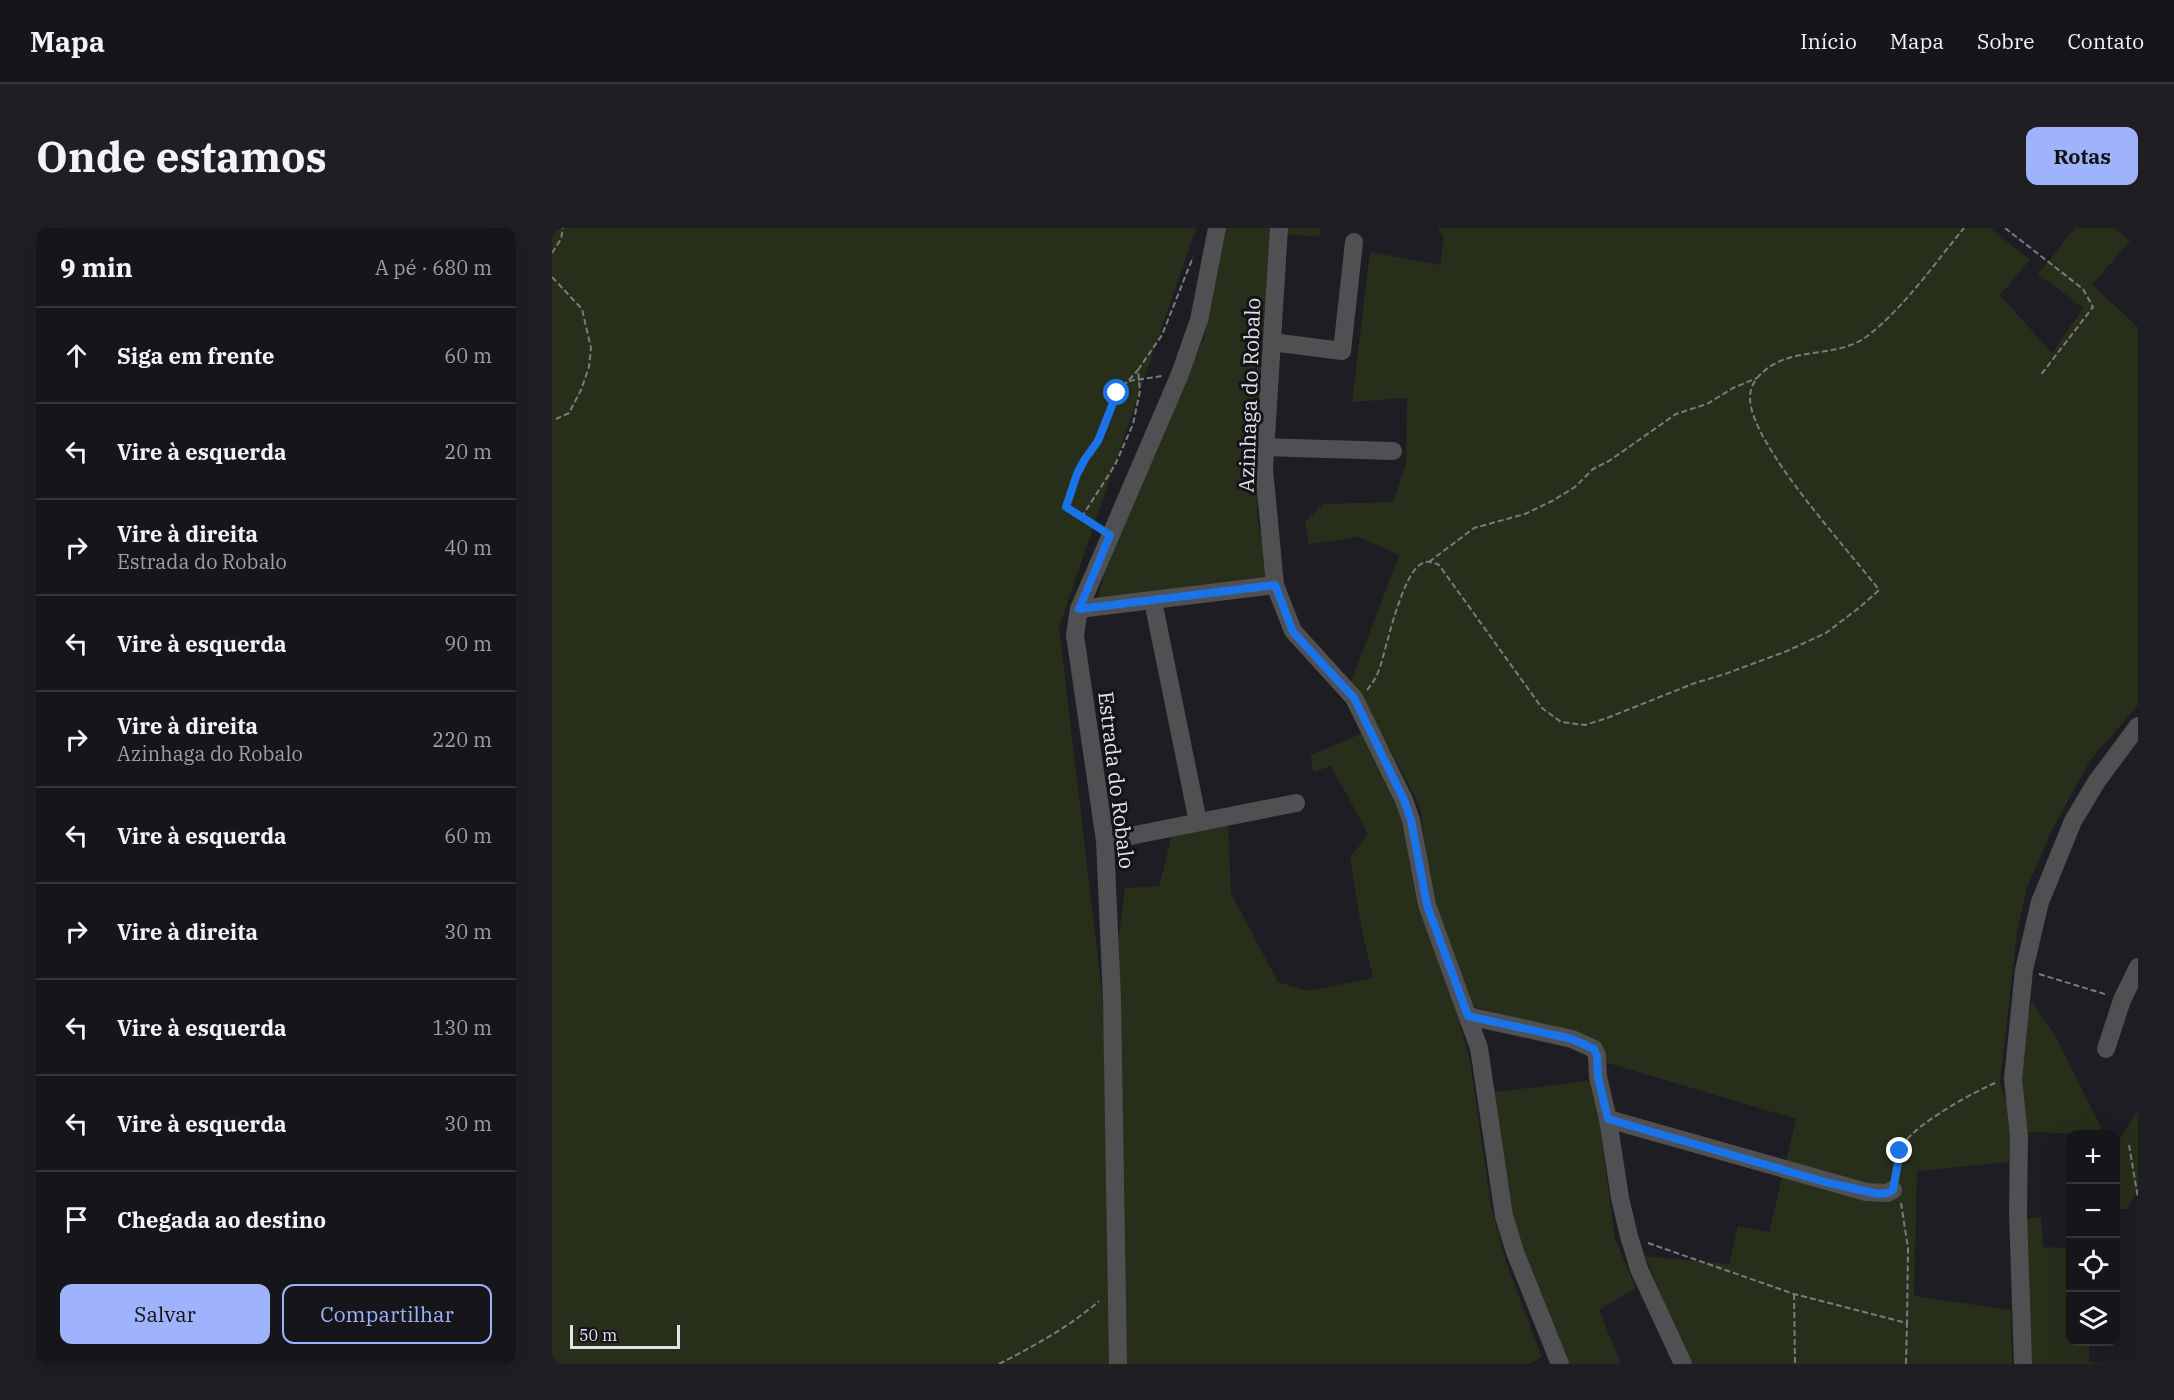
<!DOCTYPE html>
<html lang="pt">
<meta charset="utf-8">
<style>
:root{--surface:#16161a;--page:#1f1f23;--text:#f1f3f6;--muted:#9e9fa2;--line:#353539;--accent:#9fb3fd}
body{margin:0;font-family:"IBM Plex Serif",serif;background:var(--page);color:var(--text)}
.controls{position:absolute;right:18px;bottom:18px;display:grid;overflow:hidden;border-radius:12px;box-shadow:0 6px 24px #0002}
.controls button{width:54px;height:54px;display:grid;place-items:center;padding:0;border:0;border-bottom:2px solid var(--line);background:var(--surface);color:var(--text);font:30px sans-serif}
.scale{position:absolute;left:18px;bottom:15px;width:110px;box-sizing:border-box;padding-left:6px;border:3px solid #e3e3e7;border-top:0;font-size:16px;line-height:21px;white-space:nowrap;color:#e3e3e7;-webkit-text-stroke:4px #14131a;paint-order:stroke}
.stop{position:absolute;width:18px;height:18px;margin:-14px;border:4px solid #1a73e8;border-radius:50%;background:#fff}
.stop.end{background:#1a73e8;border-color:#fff;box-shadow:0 2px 6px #0008}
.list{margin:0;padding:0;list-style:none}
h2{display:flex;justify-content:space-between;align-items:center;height:78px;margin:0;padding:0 24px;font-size:26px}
h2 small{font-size:20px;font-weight:400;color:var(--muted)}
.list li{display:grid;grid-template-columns:39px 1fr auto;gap:18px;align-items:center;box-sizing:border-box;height:96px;padding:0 24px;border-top:2px solid var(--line)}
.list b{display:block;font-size:22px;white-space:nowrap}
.list p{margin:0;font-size:20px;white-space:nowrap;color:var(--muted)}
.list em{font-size:20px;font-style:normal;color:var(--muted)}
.actions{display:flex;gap:12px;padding:18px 24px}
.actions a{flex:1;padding:14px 0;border:2px solid var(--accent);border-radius:12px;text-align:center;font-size:21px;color:var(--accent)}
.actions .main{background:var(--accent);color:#111}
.icon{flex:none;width:33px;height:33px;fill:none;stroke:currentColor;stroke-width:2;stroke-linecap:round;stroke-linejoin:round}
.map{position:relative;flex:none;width:1586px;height:1136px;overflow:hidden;border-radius:12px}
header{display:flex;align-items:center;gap:36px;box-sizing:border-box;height:84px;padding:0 30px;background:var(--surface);border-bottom:2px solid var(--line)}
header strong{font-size:28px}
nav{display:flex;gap:33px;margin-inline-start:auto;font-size:21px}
.intro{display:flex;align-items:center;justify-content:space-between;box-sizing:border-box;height:144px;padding:0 36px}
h1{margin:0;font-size:42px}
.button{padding:15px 27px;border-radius:12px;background:var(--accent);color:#111;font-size:21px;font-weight:700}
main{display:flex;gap:36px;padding:0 36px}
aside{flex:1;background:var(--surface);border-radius:12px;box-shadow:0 6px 24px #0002}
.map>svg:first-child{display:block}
.green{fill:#272f1b}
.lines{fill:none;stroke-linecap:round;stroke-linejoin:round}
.path{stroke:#7a7a7f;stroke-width:2;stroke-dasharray:6 3;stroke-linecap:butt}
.minor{stroke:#505053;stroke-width:18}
.route{stroke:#1a73e8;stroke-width:8}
.labels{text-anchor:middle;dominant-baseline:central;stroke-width:6;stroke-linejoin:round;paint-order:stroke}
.street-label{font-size:21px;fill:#e3e3e7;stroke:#14131a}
</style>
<header>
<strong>Mapa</strong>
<nav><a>Início</a><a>Mapa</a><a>Sobre</a><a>Contato</a></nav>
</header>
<div class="intro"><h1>Onde estamos</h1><a class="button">Rotas</a></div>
<main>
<aside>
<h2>9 min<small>A pé · 680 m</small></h2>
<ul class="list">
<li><svg class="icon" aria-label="ahead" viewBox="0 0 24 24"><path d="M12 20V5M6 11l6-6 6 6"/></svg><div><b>Siga em frente</b></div><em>60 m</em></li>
<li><svg class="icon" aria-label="left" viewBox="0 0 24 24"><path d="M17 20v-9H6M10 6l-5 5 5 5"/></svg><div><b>Vire à esquerda</b></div><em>20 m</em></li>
<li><svg class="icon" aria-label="right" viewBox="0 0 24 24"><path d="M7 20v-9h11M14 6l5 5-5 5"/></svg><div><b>Vire à direita</b><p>Estrada do Robalo</p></div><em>40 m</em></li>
<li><svg class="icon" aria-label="left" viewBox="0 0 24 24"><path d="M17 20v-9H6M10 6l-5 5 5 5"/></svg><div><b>Vire à esquerda</b></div><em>90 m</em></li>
<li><svg class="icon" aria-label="right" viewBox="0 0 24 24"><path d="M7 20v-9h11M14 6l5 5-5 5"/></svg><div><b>Vire à direita</b><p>Azinhaga do Robalo</p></div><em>220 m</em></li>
<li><svg class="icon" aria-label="left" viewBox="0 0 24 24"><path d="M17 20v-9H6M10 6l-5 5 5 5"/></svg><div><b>Vire à esquerda</b></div><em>60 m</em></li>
<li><svg class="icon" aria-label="right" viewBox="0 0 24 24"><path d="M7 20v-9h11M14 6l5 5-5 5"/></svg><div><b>Vire à direita</b></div><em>30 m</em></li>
<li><svg class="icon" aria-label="left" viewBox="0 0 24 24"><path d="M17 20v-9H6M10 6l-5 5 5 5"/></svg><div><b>Vire à esquerda</b></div><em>130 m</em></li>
<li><svg class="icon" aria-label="left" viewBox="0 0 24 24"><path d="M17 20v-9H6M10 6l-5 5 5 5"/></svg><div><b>Vire à esquerda</b></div><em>30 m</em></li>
<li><svg class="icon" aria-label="arrive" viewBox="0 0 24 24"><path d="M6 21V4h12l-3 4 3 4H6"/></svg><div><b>Chegada ao destino</b></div></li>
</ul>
<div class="actions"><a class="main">Salvar</a><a>Compartilhar</a></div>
</aside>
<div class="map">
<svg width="1586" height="1136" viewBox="0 0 1586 1136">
<rect width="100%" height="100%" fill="#1d1d23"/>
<g class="green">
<path d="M4,0H644L507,399L550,764L571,1082L563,737L573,660L607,658L620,607L676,594L679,665L726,754L756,763L821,750L809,698L798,630L816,606L779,538L761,544L759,527L813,504L847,573L866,681L895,750L918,832L939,977L955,1037L990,1129L978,1136H0V10Z"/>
<path d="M673,0H718L705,287L716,350L545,376L559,316L652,110Z"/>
<path d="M734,0H769L767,9L733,6Z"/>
<path d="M885,0H1438L1478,32L1448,67L1500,125L1531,80L1486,46L1523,0H1563L1578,13L1540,57L1586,99V477L1539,531L1500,602L1474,662L1465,705L1448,855L1462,897L1458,934L1365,943L1362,1068L1459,1082L1460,1136H1134L1131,1121L1093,1028L1177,1036L1186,998L1217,1004L1244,891L1052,834L992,798L920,778L880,670L868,580L850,543L799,454L847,327L807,309L757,316L753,294L771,276L841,274L854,235L855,170L800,174L818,24L888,37L892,9Z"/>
<path d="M1479,773L1502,805L1552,906L1471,904L1468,836Z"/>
<path d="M1042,852L1063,1011L1084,1060L1047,1082L1069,1136H1016L967,1016L954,959L942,864Z"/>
<path d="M1586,883V961L1575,981H1564V912L1568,911Z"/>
<path d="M1486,989L1489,990L1491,1019L1518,1020V1114H1537V1134L1558,1136H1475L1472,992Z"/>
</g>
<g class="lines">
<g class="path">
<path d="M1453,0L1531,61L1541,79L1488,148"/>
<path d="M0,25L9,11L11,0"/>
<path d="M0,49L30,81L39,120L37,139L29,162L17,185L4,191"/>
<path d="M577,153L610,148"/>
<path d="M529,290L514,279L525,245L533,231L546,213L565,165L586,142"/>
<path d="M544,299L529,290L563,237L581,196L588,163L586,142L610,107L641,29"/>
<path d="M877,334L922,300L973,286L1000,273L1023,259L1041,241L1057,233L1124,186L1155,176L1181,160L1205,150"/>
<path d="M815,462C821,455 825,448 828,439C835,417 850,347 869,336C875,332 881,334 887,337L990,480L1009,494L1033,497L1055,490L1143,455L1173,446L1235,423L1274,405L1308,379L1327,362C1297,322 1198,216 1198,170C1198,157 1205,148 1216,140C1246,118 1288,131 1318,106C1353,78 1383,35 1412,0"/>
<path d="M1487,746L1556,767"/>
<path d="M1577,917L1586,970"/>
<path d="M1344,945C1346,935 1347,923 1353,914C1366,895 1424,862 1446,854"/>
<path d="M1349,975L1356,1020L1355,1095"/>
<path d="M1096,1015L1242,1066L1355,1095L1354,1136"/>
<path d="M1242,1066L1243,1136"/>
<path d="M447,1136C482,1118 517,1099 547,1073"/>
</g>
<g class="minor">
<path d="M727,0L712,241L723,357L741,403L802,470L852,572L859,592L875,677L927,820L952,988L963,1024L1008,1136"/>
<path d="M720,114L790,123L802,14"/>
<path d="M713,219L841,223"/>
<path d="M601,373L646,594"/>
<path d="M527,381L723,357"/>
<path d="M553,613L744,575"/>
<path d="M916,788L1020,811L1042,821L1045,828L1046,849L1056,891L1068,970L1077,1008L1087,1041L1131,1136"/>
<path d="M1554,821L1570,772L1586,739"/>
<path d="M1056,891L1314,964L1335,965L1341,962"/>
<path d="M566,1136L560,771L553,613L523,407L527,381L628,146L647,92L665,0"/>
<path d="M1471,1136L1466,984L1467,908L1461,851L1472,742L1488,674L1521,593L1545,553L1586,498"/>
</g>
</g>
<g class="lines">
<path class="route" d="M565,165L546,213L533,231L525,246L514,279L558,307L527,381L723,357L741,404L802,470L852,572L859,592L875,677L916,788L1020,811L1042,821L1045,828L1046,849L1056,891L1273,954L1326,966L1335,965L1341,962L1348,923"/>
</g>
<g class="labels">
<g class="street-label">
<text transform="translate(697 167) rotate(-88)">Azinhaga do Robalo</text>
<text transform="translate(565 552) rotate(83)">Estrada do Robalo</text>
</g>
</g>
</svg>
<div class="controls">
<button>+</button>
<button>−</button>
<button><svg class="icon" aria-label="locate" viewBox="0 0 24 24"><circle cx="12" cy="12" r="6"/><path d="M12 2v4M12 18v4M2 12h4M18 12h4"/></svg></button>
<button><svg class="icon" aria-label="layers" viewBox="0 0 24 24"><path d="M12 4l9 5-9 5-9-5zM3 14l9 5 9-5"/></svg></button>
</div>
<div class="scale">50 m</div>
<div class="stop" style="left:565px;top:165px"></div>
<div class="stop end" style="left:1348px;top:923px"></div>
</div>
</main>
